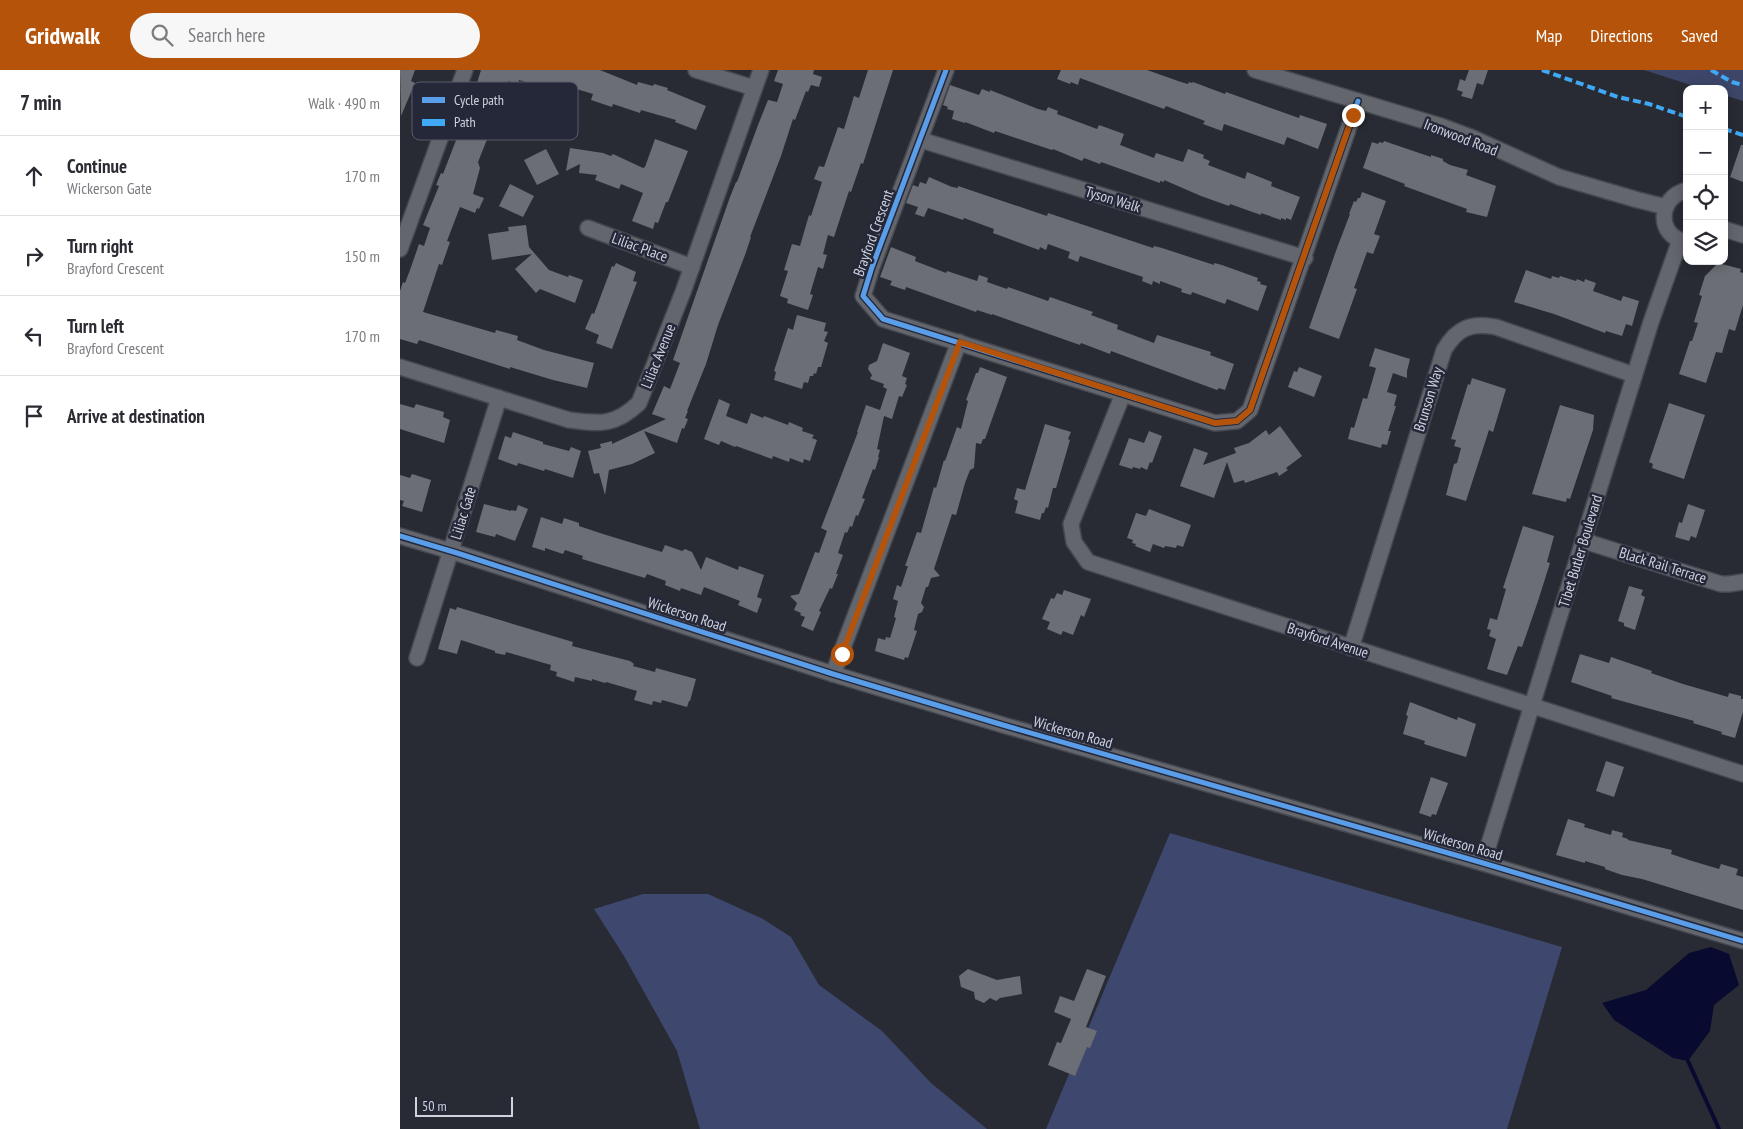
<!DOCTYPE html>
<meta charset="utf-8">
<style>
:root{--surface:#fff;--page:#f7f7f7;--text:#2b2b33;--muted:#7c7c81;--line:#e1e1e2;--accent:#b45309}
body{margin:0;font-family:"PT Sans Narrow",sans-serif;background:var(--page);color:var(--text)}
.controls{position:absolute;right:15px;top:15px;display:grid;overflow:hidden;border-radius:10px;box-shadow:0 2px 12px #0003}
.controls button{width:45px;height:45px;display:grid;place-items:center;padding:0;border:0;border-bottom:1px solid var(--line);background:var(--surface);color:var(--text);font:25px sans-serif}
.scale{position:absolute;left:15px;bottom:12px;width:98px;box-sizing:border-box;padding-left:5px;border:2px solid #cfd3de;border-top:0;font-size:14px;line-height:18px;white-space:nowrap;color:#cfd3de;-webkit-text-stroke:4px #242839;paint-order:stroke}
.stop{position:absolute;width:15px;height:15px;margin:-11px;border:4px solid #b45309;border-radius:50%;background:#fff}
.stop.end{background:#b45309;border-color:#fff;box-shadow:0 1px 5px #0008}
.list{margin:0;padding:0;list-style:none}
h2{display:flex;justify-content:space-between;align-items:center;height:65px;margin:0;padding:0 20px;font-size:21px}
h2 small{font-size:16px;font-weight:400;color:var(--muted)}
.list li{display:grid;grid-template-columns:32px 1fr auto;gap:15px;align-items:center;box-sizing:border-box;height:80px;padding:0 20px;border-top:1px solid var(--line)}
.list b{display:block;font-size:19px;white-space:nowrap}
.list p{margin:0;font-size:16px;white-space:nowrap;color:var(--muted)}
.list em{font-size:16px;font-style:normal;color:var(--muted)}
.icon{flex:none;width:28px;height:28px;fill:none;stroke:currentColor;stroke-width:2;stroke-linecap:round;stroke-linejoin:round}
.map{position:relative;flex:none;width:1343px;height:1059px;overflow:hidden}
header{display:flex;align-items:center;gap:30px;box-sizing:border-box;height:70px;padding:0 25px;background:var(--accent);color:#fff}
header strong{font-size:24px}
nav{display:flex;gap:28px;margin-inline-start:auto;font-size:18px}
.search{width:350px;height:45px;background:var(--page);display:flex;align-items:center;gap:12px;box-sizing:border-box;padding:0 18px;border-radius:28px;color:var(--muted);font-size:19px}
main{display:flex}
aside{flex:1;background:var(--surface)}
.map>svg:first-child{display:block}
.green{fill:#3d4668}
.forest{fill:#3e486f}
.water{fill:#090a2f}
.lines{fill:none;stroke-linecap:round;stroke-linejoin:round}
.stream{stroke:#090a2f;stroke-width:4}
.building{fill:#6c6e76}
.minor-casing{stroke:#44474e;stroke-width:18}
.minor{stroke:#64666e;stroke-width:15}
.quiet{stroke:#3fa9f5;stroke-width:4;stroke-dasharray:8 4;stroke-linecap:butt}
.cycleway-casing{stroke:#242839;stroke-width:8}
.cycleway{stroke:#5a9eea;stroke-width:5}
.route{stroke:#b45309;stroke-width:6}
.labels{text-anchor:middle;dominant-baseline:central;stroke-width:5;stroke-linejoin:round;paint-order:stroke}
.street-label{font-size:15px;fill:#cfd3de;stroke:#242839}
.key{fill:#242839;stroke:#575b6b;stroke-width:1}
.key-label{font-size:14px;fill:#cfd3de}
</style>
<header>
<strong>Gridwalk</strong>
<div class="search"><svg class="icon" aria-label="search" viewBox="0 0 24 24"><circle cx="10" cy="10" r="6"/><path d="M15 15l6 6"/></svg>Search here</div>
<nav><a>Map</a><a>Directions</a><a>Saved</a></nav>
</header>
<main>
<aside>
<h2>7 min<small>Walk · 490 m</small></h2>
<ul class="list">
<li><svg class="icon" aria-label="ahead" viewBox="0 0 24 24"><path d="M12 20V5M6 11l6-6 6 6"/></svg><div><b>Continue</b><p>Wickerson Gate</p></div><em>170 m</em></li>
<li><svg class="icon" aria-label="right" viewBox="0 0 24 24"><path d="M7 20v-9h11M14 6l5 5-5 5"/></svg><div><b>Turn right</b><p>Brayford Crescent</p></div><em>150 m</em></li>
<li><svg class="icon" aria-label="left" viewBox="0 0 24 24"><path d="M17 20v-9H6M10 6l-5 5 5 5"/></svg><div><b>Turn left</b><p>Brayford Crescent</p></div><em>170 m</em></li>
<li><svg class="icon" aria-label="arrive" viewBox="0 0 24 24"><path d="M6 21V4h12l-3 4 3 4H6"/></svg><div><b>Arrive at destination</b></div></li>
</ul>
</aside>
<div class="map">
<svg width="1343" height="1059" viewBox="0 0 1343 1059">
<rect width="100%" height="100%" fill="#292b34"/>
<path class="green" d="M1244,0H1343V31L1324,25V19H1303Z"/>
<g class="forest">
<path d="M770,763L1162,877L1107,1059H646Z"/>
<path d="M243,824H308L363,849L391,867L419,915L482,961L531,1013L587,1059H300L277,981L224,886L194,839Z"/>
</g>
<path class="water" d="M1311,877L1329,884L1339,915L1314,935L1310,961L1288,991L1273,988L1214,950L1202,933L1246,920L1289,883Z"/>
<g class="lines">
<path class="stream" d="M1288,991L1319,1059"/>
</g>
<g class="building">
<path d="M0,0H15L11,11L15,13L1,46Z"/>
<path d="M81,0H200L237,15L238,12L253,16L254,14L268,18L267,20L306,36L296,60L275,52L276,50L241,40L240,43L213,34L212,37L191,30L193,24L157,13L155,21L119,10L118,14L108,11L100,34L102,35L94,58L92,57L78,92L80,98L73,124L84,128L79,139L77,138L75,143L60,137L47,171L50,172L42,195L39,194L23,242L95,263L96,260L118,266L117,270L144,280L194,293L187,318L153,310L110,297V299L19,270L17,274L0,269V221L3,212L5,213L10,200L19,174L24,176L30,158L23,155L39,116L36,115L41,103L43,104L77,16H76Z"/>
<path d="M378,0H414L413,4L422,7L419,17L411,15L408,22L406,21L395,50L393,49L381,86L350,167H351L345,185L318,255L306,294L287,341H288L285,348L288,349L284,359L282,358L277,373L244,361L255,383L232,394L209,400L205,425L199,403L194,404L188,381L201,378L200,374L212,371V374L266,349L252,344L264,316L270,319L280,293L273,290L330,127L336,112H337L358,55L368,30L377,32L383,14L374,11Z"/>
<path d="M468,0H493L463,94L461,93L451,122L449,121L434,167L428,165L423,184L427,185L423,199L418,197L410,224L413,225L408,240L387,233L388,229L380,226L388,201L384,200L392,174L400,176L409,145L411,146L422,112L414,109L419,96L424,97L438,57L444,59L454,26L459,28Z"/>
<path d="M661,0H747L781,12L788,14L789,12L792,13L793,12L825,24L826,22L899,48L900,45L927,54L918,79L887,67L884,75L824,54L822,61L803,54L805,51L766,36L764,39L680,8L678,15L671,12L670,14L657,9Z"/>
<path d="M1069,0H1088L1083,15L1077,13L1072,29L1061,26L1063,22L1057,20L1060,9L1065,11Z"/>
<path d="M550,15L579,25L582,19L590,22V20L638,39L646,41L648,37L658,41L657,44L697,59L699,55L724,64L720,75L754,88L756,83L783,92L788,79L804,85L803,88L810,91L808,95L845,109L847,102L872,112L871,116L900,127L891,150L886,148V150L881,148V150L861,143V145L830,134L829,136L801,126L764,110V112L760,111V113L701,92L700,94L684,88L682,91L653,79L652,80L595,61L594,63L565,52V53L552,49L554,41L547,39L548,37L543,35Z"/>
<path d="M255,69L288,81L268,132H266L258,153L255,152L253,159L232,151L243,123L221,114L219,119L195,110L197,105L179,103L180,94L166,101L170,78L203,83L211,86L213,84L243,98L245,97Z"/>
<path d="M984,71L1031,87V85L1043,89V91L1050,95L1068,100L1066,105L1096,116L1087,147L1066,142L1067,139L1004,116L1005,114L963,98L972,72L978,74L979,72L983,73Z"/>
<path d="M1341,75H1343V112L1330,107Z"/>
<path d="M146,79L159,104L137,115L124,90Z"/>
<path d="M529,107L552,117L558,118V116L647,146L648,143L753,178L754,176L762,178L814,195V193L822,195L858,208L857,211L861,212L860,214L867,216L858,241L827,229L825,234L792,222L791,225L781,222L782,219L760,211V214L753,211L752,215L742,211L743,207L680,186L678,192L668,188L670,182L648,174L646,180L640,177L639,180L593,163L594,159L564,148L563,150L528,138L524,147L515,144L518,137L506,133L513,115L518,117L520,112L526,114Z"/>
<path d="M110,114L134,126L123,147L99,136Z"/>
<path d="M962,122L986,131L974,164L980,166L973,184L967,182L954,218L957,219L939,269L909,258L937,178L950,144H949L954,131L956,132L958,128H960Z"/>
<path d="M126,155L129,177L149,200L168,207L169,205L183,210L175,233L140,219L136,223L115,199L132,184L92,190L88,164L109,161L108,157Z"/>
<path d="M491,177L516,187L515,191L546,203L547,201L577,211L579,205L588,208L587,212L607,219L608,217L648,231L650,227L693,242L691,245L718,255L717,259L754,273L757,265L811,282L810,285L834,294L825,320L819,318L817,320L711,281L710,284L681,273L680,275L592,244V245L577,240L576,242L506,217L505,220L490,215L492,211L480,207Z"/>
<path d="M216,193L236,202L233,211L237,212L212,279L196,273L199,265L185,259L192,243L194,244L212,196L214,197Z"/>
<path d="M1318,193L1341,199L1340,202L1343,203V235L1335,261L1329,259L1322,283L1316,282L1306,313L1279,304L1290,271H1292L1298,253L1294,252L1302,226L1299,225L1305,206Z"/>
<path d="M1126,200L1151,209L1152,206L1159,208L1160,206L1176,211L1177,209L1184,212L1185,209L1196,213L1193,221L1221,231L1223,226L1239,231L1232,256L1226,254L1222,266L1206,261L1205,263L1154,244L1114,232Z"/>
<path d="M397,245L426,253L424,261L428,262L424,271L428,273L421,297H418L416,304L414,303L413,306H410L408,313L404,312L402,319L374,310L376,302L374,301L388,258L393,260Z"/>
<path d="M483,273L510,283L502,306L507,308L505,314L507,315L502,327L499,326L492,349L484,346L477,379L480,380L478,387H479L475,400L473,399L462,428L465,429L458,446L456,445L452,457L450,456L447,463L445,462L438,483L443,485L436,504H438L432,519L430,518L419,541L421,542L413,561L401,556L405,547L400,545L401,543L394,540L397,533L390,526L399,524L415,482L419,483L427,461L421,458L458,362H457L466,335L480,340L487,319L483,317L484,314L470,309L472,305L468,299L469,295L477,291Z"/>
<path d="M975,278L1010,289L1007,301V308L993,303L987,322L997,325L994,336H996L988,361H991L987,375L982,374L981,378L948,369L951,357L954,358L963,328L967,329L976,298L969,296Z"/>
<path d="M580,297L607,307L585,369H583L581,374L576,373L574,398L570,400L565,413L556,445L552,444L534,499L540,506L531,508L528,517H526L521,533L524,537L522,542L518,544L514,560L517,561L508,588L505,587L504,590L475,581L478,568L485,570L486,567L490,568L496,548L494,547L498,531L493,529L497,515L501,517L508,496H505L517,462L521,463L534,417L536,418L544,390L545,391L557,357L561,359L568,331L566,330L576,303H578Z"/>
<path d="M899,297L922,306L914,327L888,317L894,301L897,302Z"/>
<path d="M1072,308L1106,319L1093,362L1089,360L1066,431L1046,425L1054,394L1057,393L1061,378L1054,376L1056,370L1051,369L1068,314L1070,315Z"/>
<path d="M319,329L330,334L326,346L347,354L351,343L363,348L364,346L388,355L389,352L403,358L402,361L414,365L412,368L417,370L410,391L404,389L403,393L390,388L389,392L373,386L372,389L336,376L335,377L321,371L319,375L304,369Z"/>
<path d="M1269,333L1305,345L1284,409L1252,398L1253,394L1249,392Z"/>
<path d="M0,334L14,338L16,334L44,342L43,347L50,350L44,373L0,359Z"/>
<path d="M1160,335L1194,345L1193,360L1170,429L1167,428L1166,432L1132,424Z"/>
<path d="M645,354L671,362L668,369L670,370L656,418H653L648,438L646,437L644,443H642L640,450L615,443L618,431L614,429L617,418L625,420Z"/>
<path d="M880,356L902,386L886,398L888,400L879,406L877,402L845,413L844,410L834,413L827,392L814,428L780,416L794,378L808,383L803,395L836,383L834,378L849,373L866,360L869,365Z"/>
<path d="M749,361L762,366L752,393L750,392L747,400L741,397L740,399L733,397L732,399L719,395L729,368L744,373Z"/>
<path d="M113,362L143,372V374L169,381L171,377L181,381L173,408L145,399L144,401L118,393L117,396L98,389L105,366L111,368Z"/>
<path d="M12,404L31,410L22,442L2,436L4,431L0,430V405L10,408Z"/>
<path d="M84,434L111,441V440L116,441L118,435L128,439L115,471L96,464L95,467L76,462Z"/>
<path d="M1288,434L1305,440L1296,468L1291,466L1289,471L1275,467L1279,452L1282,453Z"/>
<path d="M749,439L791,455L783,477L777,475L776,478L765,476L764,478L753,474L750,482L735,476L736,474L732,473L733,470L727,468L736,443L746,446Z"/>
<path d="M141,447L162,454L164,448L179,453V456L203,464L262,482L265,475L282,481L285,479L292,482L301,500L306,487L338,500L339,496L364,505L357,527L362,529L357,543L338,535L340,531L304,517L301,525L281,518L280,521L265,515L266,511L247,504L245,508L182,489L183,486L165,480L163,484L145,478V481L132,477Z"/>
<path d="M1123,456L1154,466L1147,492L1150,493L1138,531L1122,577L1118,576L1107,605L1087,599L1096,569L1089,566L1091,560L1087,559L1090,548L1097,550L1106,519L1103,518Z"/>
<path d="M1229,516L1243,520L1241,525L1245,527L1235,560L1224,556V553L1218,551Z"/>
<path d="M664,520L691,529L684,547L681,545L673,565L663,561L661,565L647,559L650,552L642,549L651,528L654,529L657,523L662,525Z"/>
<path d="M57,537L173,572L172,576L230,591L234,594L233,596L255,602L256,598L296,609L290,631H289L287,637L262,630L261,633L253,631L252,635L234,630L237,621L206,612L205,613L192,609V611L175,607L174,612L156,606L157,602L150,600L151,595L106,582L105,585L95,583V581L61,570L57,584L38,579L50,538L56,540Z"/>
<path d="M1180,584L1209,593L1211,587L1252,601L1251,603L1283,614L1328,627L1329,623L1341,626V629H1343V642L1335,668L1321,664L1322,662L1293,653L1294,651L1211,628L1212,626L1171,612Z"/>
<path d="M1010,632L1057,650L1058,647L1076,654L1066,687L1024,674L1025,671L1003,664L1008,646L1006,645Z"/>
<path d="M1206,691L1224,697L1214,727L1196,721Z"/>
<path d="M1031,707L1048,713L1036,745L1032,744L1031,747L1019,743Z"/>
<path d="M1168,749L1185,754L1184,757L1211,765L1212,760L1223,763L1222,767L1228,769V770L1272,780L1271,784L1292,791L1319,799L1321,794L1338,799L1336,805L1343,807V840L1242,809L1222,805L1205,799V797L1185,791V793L1156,785Z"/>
<path d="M568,899L597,910L620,906L622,924L600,928L596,931L590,928L584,933L575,929L574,922L561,917L559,906Z"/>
<path d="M687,899L706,906L686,957L697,961L690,978L687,977L675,1006L648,995L657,972L661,973L671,949L654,942L660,926L674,931Z"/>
</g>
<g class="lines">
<defs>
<g id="minor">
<path d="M296,0L354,18"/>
<path d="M546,0L472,197L463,226L483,249L815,353L837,351L850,340L958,31"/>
<path d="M855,0L1041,56L1073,68L1159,107L1238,130L1266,137"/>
<path d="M521,70L905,188"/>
<path d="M1287,120C1257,127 1256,167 1287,172"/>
<path d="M188,158L292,197"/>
<path d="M1324,159L1343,165"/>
<path d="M0,179L65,0"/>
<path d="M0,297L169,350C200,354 215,356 239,333L283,222L361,0"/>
<path d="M723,324L671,454L674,472L688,492L1343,704"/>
<path d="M0,466L57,483L433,604L603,655L1083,793L1343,871"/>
<path d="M1184,471L1321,514H1329L1343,512"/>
<path d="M951,578L1044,280C1057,258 1071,252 1096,257L1234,305"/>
<path d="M17,588L99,328"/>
<path d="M433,604L559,272"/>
<path d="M1083,793L1251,252L1280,170"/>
</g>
</defs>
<use href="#minor" class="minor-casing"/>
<use href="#minor" class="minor"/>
<g class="quiet">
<path d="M1142,0L1218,27L1249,34L1287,47"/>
<path d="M1311,0L1332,12L1343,15"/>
<path d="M1324,59L1343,65"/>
</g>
<defs>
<g id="cycleway">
<path d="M546,0L472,197L463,226L483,249L815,353L837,351L850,340L958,31"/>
<path d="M0,466L57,483L433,604L603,655L1083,793L1343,871"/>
</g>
</defs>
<use href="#cycleway" class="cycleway-casing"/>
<use href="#cycleway" class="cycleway"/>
</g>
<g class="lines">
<path class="route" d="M442,584L560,272L815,353L837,351L850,340L953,45"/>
</g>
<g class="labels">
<g class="street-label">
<text transform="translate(1061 67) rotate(21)">Ironwood Road</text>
<text transform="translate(713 129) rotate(17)">Tyson Walk</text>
<text transform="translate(473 163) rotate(-70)">Brayford Crescent</text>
<text transform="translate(240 177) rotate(20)">Liliac Place</text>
<text transform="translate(258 286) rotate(-68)">Liliac Avenue</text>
<text transform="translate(1028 329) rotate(-73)">Brunson Way</text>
<text transform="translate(63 443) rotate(-73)">Liliac Gate</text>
<text transform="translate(1180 481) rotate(-73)">Tibet Butler Boulevard</text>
<text transform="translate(1263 495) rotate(17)">Black Rail Terrace</text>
<text transform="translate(287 544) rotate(18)">Wickerson Road</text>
<text transform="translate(928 570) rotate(18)">Brayford Avenue</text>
<text transform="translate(673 662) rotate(16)">Wickerson Road</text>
<text transform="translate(1063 774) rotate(16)">Wickerson Road</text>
</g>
</g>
<rect x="12" y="12" width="166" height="58" rx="8" class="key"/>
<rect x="22" y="27" width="23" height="6" fill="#5a9eea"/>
<rect x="22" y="49" width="23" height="7" fill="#3fa9f5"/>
<g class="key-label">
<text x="54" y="35">Cycle path</text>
<text x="54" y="57">Path</text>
</g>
</svg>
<div class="controls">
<button>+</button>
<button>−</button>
<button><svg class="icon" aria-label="locate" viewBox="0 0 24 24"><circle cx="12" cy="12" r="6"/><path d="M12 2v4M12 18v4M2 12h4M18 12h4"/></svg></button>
<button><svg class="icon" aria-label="layers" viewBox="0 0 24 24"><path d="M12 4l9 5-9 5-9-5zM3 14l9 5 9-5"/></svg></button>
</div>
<div class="scale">50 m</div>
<div class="stop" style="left:442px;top:584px"></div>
<div class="stop end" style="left:953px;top:45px"></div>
</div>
</main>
